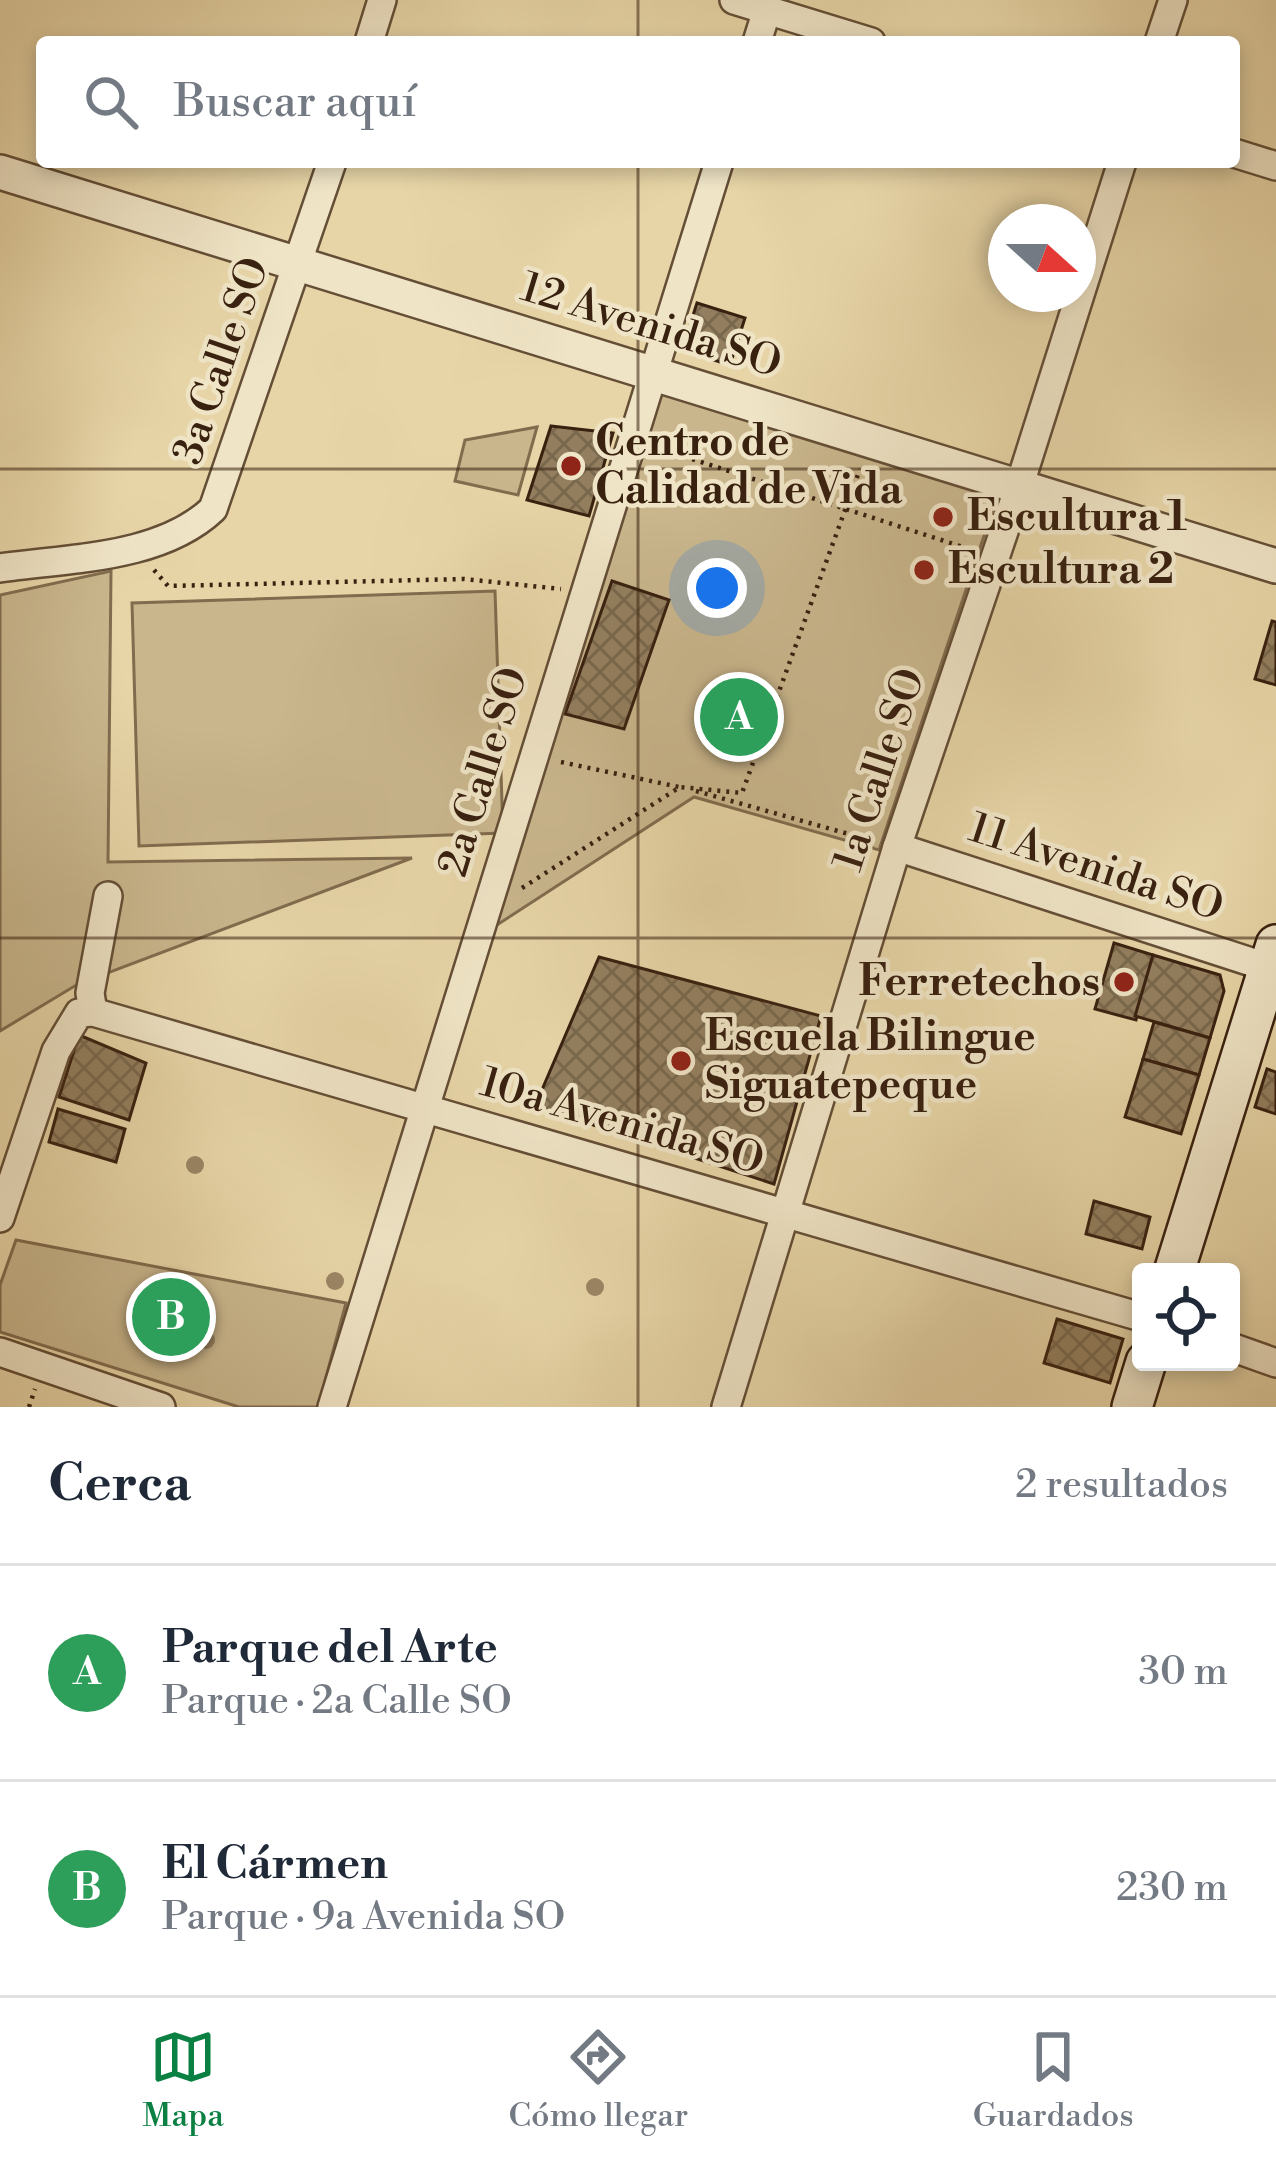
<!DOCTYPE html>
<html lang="es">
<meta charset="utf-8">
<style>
:root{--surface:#fff;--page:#f6f6f7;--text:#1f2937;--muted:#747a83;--line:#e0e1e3;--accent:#0b8043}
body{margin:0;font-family:"Libre Bodoni",serif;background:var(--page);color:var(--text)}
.controls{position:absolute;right:36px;bottom:36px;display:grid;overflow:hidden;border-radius:12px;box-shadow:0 6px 18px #0003}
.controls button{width:108px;height:108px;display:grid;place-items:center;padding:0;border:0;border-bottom:3px solid var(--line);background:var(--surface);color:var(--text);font:60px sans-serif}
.compass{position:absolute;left:988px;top:204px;width:108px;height:108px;border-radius:50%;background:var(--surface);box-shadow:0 6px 18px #0003;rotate:111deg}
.you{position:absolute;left:717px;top:588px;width:42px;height:42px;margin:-30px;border:9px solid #fff;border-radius:50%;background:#1a73e8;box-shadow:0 0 0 18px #1a73e833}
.badge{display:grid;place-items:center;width:78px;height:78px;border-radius:50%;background:var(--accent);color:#fff;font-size:39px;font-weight:700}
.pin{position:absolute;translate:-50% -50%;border:6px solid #fff;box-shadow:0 3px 12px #0006}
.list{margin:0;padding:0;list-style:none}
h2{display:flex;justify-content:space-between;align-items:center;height:156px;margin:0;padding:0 48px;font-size:51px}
h2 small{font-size:39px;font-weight:400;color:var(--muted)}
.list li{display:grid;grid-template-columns:78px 1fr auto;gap:36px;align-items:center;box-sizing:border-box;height:216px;padding:0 48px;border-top:3px solid var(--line)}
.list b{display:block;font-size:45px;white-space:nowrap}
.list p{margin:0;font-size:39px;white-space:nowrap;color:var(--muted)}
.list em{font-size:39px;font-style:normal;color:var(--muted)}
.icon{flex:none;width:66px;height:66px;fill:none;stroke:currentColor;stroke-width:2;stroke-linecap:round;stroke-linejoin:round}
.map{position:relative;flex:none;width:1276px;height:1407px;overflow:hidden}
.search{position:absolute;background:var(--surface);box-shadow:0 6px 18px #0003;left:36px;right:36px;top:36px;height:132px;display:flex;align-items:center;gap:30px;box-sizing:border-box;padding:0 42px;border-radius:12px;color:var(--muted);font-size:45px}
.sheet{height:588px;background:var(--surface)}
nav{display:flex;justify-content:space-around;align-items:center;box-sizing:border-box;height:168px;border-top:3px solid var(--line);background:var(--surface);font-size:33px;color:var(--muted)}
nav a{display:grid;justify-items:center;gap:6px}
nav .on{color:var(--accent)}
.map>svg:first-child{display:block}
.green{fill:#c9b68d;stroke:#816c4e;stroke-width:3}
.building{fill:url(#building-cross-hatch);stroke:#392110;stroke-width:3}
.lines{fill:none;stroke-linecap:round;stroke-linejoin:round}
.minor-casing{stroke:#644e36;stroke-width:32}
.tertiary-casing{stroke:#644e36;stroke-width:38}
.secondary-casing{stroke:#392110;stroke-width:44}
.path{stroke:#392110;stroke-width:4.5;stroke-dasharray:3 6;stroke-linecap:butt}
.minor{stroke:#efe4c6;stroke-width:27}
.tertiary{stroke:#efe4c6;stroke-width:33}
.secondary{stroke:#efe4c6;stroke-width:39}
.tree{fill:#9b8665}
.grid{fill:none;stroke:#392110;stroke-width:3;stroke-opacity:0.55}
.poi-dot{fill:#8f2418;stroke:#efe4c6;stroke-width:4.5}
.labels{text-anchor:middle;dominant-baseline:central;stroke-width:9;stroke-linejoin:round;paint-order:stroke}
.street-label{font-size:42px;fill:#392110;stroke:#efe4c6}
.poi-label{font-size:42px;font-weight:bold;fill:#392110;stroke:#efe4c6;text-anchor:start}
</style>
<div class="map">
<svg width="1276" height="1407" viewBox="0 0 1276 1407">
<defs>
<pattern id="building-cross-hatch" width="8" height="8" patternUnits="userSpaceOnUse" patternTransform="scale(3)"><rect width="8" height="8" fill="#937f5f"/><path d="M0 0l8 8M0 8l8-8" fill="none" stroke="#79684d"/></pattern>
</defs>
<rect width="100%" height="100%" fill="#e7d5a7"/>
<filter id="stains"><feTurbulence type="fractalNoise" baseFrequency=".00167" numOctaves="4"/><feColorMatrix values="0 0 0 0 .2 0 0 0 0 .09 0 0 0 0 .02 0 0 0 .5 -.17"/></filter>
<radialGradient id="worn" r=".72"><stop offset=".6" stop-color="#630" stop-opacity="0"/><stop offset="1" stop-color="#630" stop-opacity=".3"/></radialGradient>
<g class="green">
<path d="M659,388L999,491L879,850L694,797L486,932Z"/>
<path d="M537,427L518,495L455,481L465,440Z"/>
<path d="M111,571L108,862L412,858L78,984L0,1031V595Z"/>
<path d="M495,591L503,833L139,846L132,603Z"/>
<path d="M16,1240L346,1303L318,1407H239L0,1332V1285Z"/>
</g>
<g class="building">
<path d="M697,303L745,318L730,365L682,350Z"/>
<path d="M551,426L613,433L589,516L527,500Z"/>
<path d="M612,581L669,600L624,729L565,714Z"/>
<path d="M1272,621L1276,622V685L1255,679Z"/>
<path d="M1114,943L1153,955L1136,1020L1095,1009Z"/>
<path d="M1153,955L1220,975L1224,991L1210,1038L1135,1016Z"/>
<path d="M599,957L821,1016L774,1184L535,1106Z"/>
<path d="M1154,1022L1210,1038L1199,1075L1143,1059Z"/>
<path d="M79,1035L146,1063L129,1120L59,1097Z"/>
<path d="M1143,1059L1199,1075L1181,1134L1125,1117Z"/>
<path d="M1267,1069L1276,1072V1114L1255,1107Z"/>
<path d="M58,1109L125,1129L116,1162L49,1142Z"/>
<path d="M1094,1201L1150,1217L1142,1249L1086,1234Z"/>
<path d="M1057,1319L1123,1339L1110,1383L1044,1363Z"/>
</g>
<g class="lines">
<defs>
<g id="minor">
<path d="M734,0L871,42"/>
<path d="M369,42L382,0"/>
<path d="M757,42L767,10"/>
<path d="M1159,42L1173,0"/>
<path d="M1234,153L1276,166"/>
<path d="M0,568C69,558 160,559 213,509L332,162"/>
<path d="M897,847L1276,970"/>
<path d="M93,1012L90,993L108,896"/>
<path d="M0,1218L56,1051L79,1013L93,1012L1141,1317"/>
<path d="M1231,1347L1276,1363"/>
<path d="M0,1352L161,1407"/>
<path d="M332,1407L719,162"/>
<path d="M726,1407L897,847L1019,487L1122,162"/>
</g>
<path id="tertiary" d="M0,172L1276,566"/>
<g id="secondary">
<path d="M1174,1272L1276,945"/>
<path d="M1132,1407L1146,1362"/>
</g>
</defs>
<use href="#minor" class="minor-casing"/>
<use href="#tertiary" class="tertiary-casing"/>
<use href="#secondary" class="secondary-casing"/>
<g class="path">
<path d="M658,448L972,550"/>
<path d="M154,570L168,586L464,579L561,589"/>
<path d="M561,762L679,787"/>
<path d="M696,791L870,840"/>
<path d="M522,888L680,787L742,793L860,469"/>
<path d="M29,1407L35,1389"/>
</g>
<use href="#minor" class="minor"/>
<use href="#tertiary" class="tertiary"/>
<use href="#secondary" class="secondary"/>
</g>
<g class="tree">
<circle cx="195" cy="1165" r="9"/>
<circle cx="335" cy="1281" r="9"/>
<circle cx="595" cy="1287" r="9"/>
<circle cx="206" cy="1340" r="9"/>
</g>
<path class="grid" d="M638,0V42M638,162V1407M0,469H1276M0,938H1276"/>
<g class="poi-dot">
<circle cx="571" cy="466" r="12"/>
<circle cx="943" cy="517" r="12"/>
<circle cx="924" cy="570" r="12"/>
<circle cx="1124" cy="982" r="12"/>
<circle cx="681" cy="1061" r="12"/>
</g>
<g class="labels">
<g class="street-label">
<text transform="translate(651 326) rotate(17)">12 Avenida SO</text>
<text transform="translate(222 361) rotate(-71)">3a Calle SO</text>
<text transform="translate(880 770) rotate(-72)">1a Calle SO</text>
<text transform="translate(484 772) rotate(-73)">2a Calle SO</text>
<text transform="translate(1096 868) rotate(18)">11 Avenida SO</text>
<text transform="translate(622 1122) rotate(16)">10a Avenida SO</text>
</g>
<g class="poi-label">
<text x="595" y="442">Centro de<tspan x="595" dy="48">Calidad de Vida</tspan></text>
<text x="967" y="517">Escultura 1</text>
<text x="948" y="570">Escultura 2</text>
<text x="1100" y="982" text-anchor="end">Ferretechos</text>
<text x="705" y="1037">Escuela Bilingue<tspan x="705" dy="48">Siguatepeque</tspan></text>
</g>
</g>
<rect width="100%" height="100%" filter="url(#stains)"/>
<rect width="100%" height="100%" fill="url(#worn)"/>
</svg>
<div class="controls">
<button><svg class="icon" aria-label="locate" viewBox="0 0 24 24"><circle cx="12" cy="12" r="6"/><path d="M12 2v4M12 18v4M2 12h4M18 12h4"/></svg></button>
</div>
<svg class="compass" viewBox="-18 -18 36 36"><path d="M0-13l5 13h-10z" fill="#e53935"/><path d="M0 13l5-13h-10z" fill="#747a83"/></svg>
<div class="you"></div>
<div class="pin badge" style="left:739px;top:717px;background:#2e9e5b">A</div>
<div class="pin badge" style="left:171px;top:1317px;background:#2e9e5b">B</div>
<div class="search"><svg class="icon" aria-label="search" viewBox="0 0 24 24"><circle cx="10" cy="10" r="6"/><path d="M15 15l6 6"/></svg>Buscar aquí</div>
</div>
<section class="sheet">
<h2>Cerca<small>2 resultados</small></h2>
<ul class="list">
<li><span class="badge" style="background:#2e9e5b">A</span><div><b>Parque del Arte</b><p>Parque · 2a Calle SO</p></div><em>30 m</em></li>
<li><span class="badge" style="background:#2e9e5b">B</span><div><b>El Cármen</b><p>Parque · 9a Avenida SO</p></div><em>230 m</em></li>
</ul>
</section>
<nav>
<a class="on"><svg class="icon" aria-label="map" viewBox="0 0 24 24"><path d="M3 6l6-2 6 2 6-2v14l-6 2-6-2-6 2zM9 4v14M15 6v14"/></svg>Mapa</a>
<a><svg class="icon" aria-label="directions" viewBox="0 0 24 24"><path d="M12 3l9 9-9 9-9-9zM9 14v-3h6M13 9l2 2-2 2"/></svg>Cómo llegar</a>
<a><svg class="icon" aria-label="saved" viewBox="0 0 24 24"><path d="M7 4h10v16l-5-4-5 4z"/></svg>Guardados</a>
</nav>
